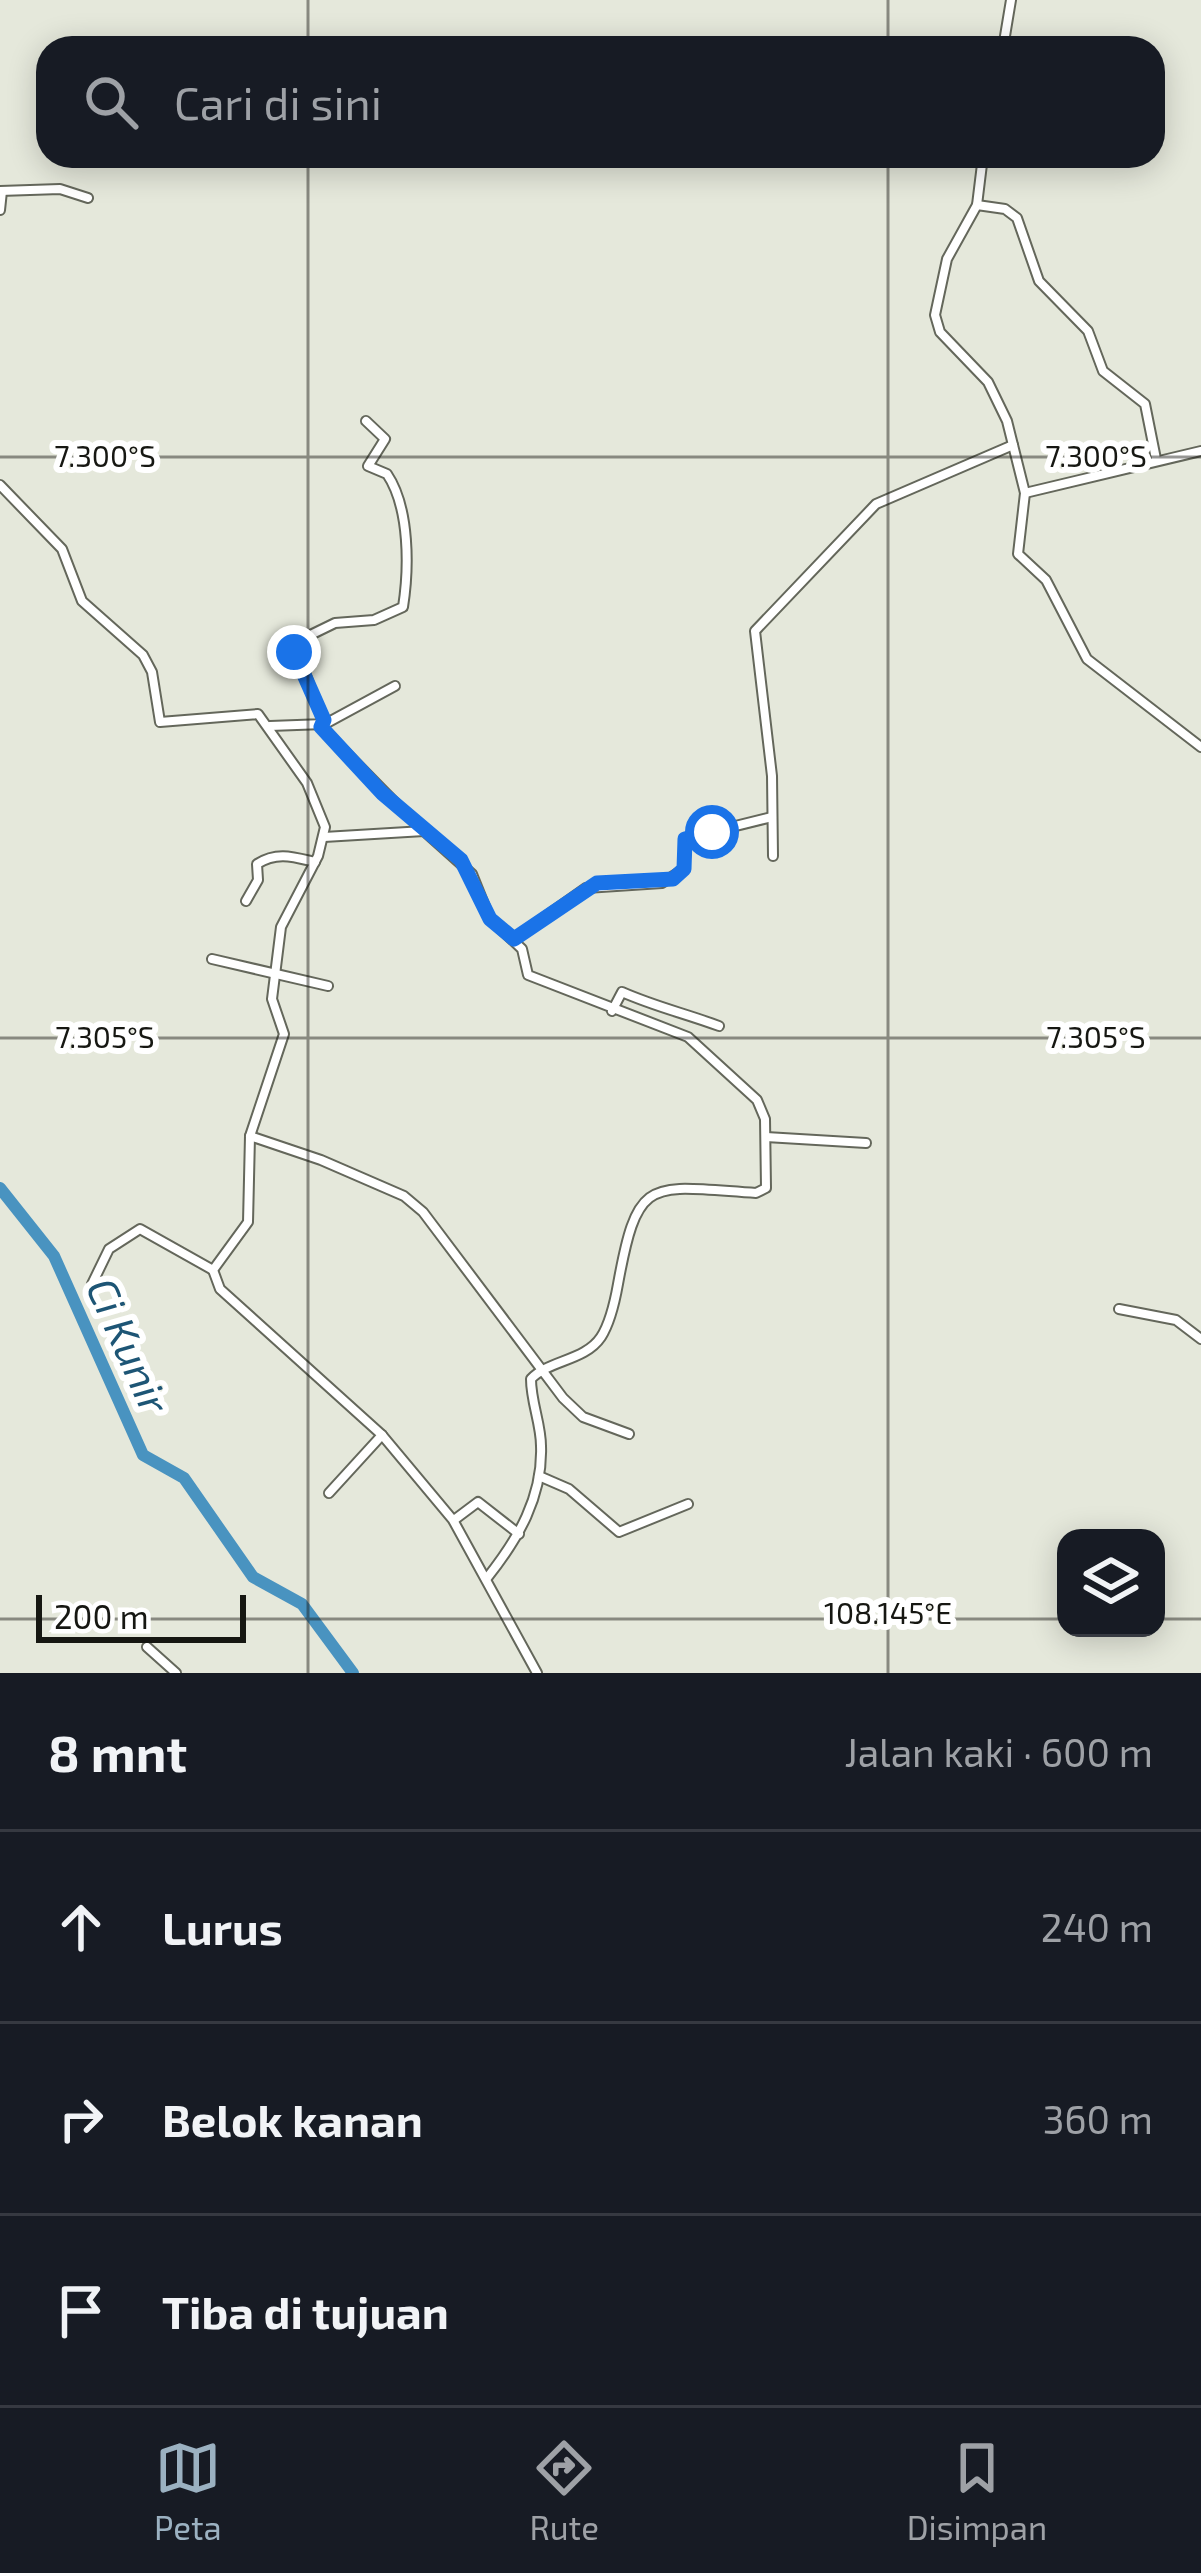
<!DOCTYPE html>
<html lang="id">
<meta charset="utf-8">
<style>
:root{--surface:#171b24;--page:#20242c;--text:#f1f3f6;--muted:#9ea1a6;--line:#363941;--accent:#9bb1c1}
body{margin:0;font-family:"Exo 2",sans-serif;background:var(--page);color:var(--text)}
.controls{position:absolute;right:36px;bottom:36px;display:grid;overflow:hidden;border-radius:24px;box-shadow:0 6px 30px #0003}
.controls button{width:108px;height:108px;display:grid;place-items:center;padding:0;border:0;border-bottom:3px solid var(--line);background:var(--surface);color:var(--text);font:60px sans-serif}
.scale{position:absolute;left:36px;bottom:30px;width:210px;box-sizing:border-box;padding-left:12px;border:6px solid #161712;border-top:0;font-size:33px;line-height:42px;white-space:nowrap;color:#161712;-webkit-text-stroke:9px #fff;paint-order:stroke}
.stop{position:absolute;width:36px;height:36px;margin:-27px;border:9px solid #1a73e8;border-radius:50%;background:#fff}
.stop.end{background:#1a73e8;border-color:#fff;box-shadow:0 3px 12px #0008}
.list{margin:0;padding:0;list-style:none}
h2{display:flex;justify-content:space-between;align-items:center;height:156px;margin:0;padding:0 48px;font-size:51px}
h2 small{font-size:39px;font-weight:400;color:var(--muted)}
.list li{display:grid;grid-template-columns:78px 1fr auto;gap:36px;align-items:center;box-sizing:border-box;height:192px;padding:0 48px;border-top:3px solid var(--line)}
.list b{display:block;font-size:45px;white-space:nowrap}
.list em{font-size:39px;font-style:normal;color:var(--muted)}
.icon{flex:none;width:66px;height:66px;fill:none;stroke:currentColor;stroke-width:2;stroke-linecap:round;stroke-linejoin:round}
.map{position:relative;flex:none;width:1201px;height:1673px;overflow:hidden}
.search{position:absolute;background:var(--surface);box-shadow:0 6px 30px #0003;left:36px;right:36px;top:36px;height:132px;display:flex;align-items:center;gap:30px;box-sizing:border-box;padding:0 42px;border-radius:36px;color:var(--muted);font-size:45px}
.sheet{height:732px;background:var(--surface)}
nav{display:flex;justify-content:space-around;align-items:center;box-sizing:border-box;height:168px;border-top:3px solid var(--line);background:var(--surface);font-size:33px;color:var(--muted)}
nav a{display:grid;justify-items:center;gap:6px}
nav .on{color:var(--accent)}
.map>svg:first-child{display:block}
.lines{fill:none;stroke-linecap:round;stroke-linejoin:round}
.river{stroke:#4993c0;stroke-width:12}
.minor-casing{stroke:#64675b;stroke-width:12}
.minor{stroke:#fff;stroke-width:8}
.route{stroke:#1a73e8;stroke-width:15}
.ticks{fill:none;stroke:#161712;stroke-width:3;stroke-opacity:0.45}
.labels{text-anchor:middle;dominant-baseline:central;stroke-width:12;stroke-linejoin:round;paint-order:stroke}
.water-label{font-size:42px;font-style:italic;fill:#1d5575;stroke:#fff}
.ticks-label{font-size:30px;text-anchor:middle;fill:#161712;stroke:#fff;stroke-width:12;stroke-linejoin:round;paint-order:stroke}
</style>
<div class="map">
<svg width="1201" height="1673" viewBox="0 0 1201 1673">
<rect width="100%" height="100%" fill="#e5e8db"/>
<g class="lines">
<path class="river" d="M0,1188L54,1256L143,1455L184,1478L253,1577L302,1604L353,1673"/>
<defs>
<g id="minor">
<path d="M1003,48L1011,0"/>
<path d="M983,156L977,205L947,259L935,315L940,332L988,382L1007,421L1025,493L1018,554L1046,580L1087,659L1201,747"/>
<path d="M0,191L60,189L88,198"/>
<path d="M977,205L1005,209L1017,218L1039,281L1088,331L1103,371L1145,404L1156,459"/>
<path d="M0,210L2,191"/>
<path d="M0,485L62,549L82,601L143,655L152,672L160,722L258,714L307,783L325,827L318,856L281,927L272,999L284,1034L250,1136L248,1222L213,1270L220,1289L382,1435L453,1520L537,1673"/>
<path d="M1025,493L1201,451"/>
<path d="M325,724L395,686"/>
<path d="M270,726L324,724L294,643L335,623L374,620L403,607C409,569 410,508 387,474L368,466L385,439L366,421"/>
<path d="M321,727L422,830"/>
<path d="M324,837L424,831L472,874L490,919L522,949L528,975L688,1037L757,1100L765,1119L766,1188L756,1193C649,1186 638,1174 618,1284C615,1301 610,1323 601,1337C585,1361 549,1360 531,1379C531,1402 541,1424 541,1446C543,1497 518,1539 487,1578"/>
<path d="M773,856L772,776L755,631L876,504L1013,445"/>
<path d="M246,901L258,880L257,864C277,851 294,857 315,862"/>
<path d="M514,939L586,888L662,883L684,869L687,838L772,817"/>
<path d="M212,959L328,986"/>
<path d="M612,1011L622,992C656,1007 684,1013 719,1026"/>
<path d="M250,1136L321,1160L404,1196L423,1212L563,1398L583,1417L629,1434"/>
<path d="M766,1137L866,1143"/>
<path d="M92,1284L109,1249L140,1229L213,1270"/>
<path d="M1119,1309L1176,1320L1201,1339"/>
<path d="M539,1476L569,1489L619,1532L688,1504"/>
<path d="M329,1493L382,1435"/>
<path d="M454,1520L478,1502L519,1534"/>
<path d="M147,1647L176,1673"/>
</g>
</defs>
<use href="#minor" class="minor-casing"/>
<use href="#minor" class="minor"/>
</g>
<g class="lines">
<path class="route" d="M294,652L324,720L321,727L382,793L461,860L490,919L514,939L597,883L673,879L684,869L685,839L712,832"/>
</g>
<path class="ticks" d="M308,0V48M888,0V48M308,156V1673M888,156V1673M0,457H1201M0,1038H1201M0,1619H1066M1156,1619H1201"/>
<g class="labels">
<g class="water-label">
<text transform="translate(130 1345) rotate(66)">Ci Kunir</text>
</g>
</g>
<g class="ticks-label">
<text x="105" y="467">7.300°S</text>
<text x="1096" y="467">7.300°S</text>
<text x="105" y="1048">7.305°S</text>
<text x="1096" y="1048">7.305°S</text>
<text x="888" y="1624">108.145°E</text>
</g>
</svg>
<div class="controls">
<button><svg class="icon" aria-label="layers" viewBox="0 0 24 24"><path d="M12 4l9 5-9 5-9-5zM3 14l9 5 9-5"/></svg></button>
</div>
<div class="scale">200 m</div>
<div class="stop" style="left:712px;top:832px"></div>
<div class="stop end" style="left:294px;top:652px"></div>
<div class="search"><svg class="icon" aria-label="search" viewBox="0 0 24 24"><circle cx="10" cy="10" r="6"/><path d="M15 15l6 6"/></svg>Cari di sini</div>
</div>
<section class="sheet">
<h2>8 mnt<small>Jalan kaki · 600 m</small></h2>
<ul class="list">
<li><svg class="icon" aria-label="ahead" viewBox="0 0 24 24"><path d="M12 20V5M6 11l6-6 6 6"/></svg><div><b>Lurus</b></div><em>240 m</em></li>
<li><svg class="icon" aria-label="right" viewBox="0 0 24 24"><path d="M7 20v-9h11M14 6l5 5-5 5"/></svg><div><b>Belok kanan</b></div><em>360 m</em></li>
<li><svg class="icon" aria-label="arrive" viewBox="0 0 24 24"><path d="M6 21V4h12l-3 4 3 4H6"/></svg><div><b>Tiba di tujuan</b></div></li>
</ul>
</section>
<nav>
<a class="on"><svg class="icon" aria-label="map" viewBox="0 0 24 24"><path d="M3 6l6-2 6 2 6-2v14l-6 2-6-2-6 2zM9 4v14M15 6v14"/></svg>Peta</a>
<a><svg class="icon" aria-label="directions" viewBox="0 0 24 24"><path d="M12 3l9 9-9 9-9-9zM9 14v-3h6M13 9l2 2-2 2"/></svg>Rute</a>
<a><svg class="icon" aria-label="saved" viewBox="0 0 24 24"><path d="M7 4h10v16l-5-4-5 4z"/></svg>Disimpan</a>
</nav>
